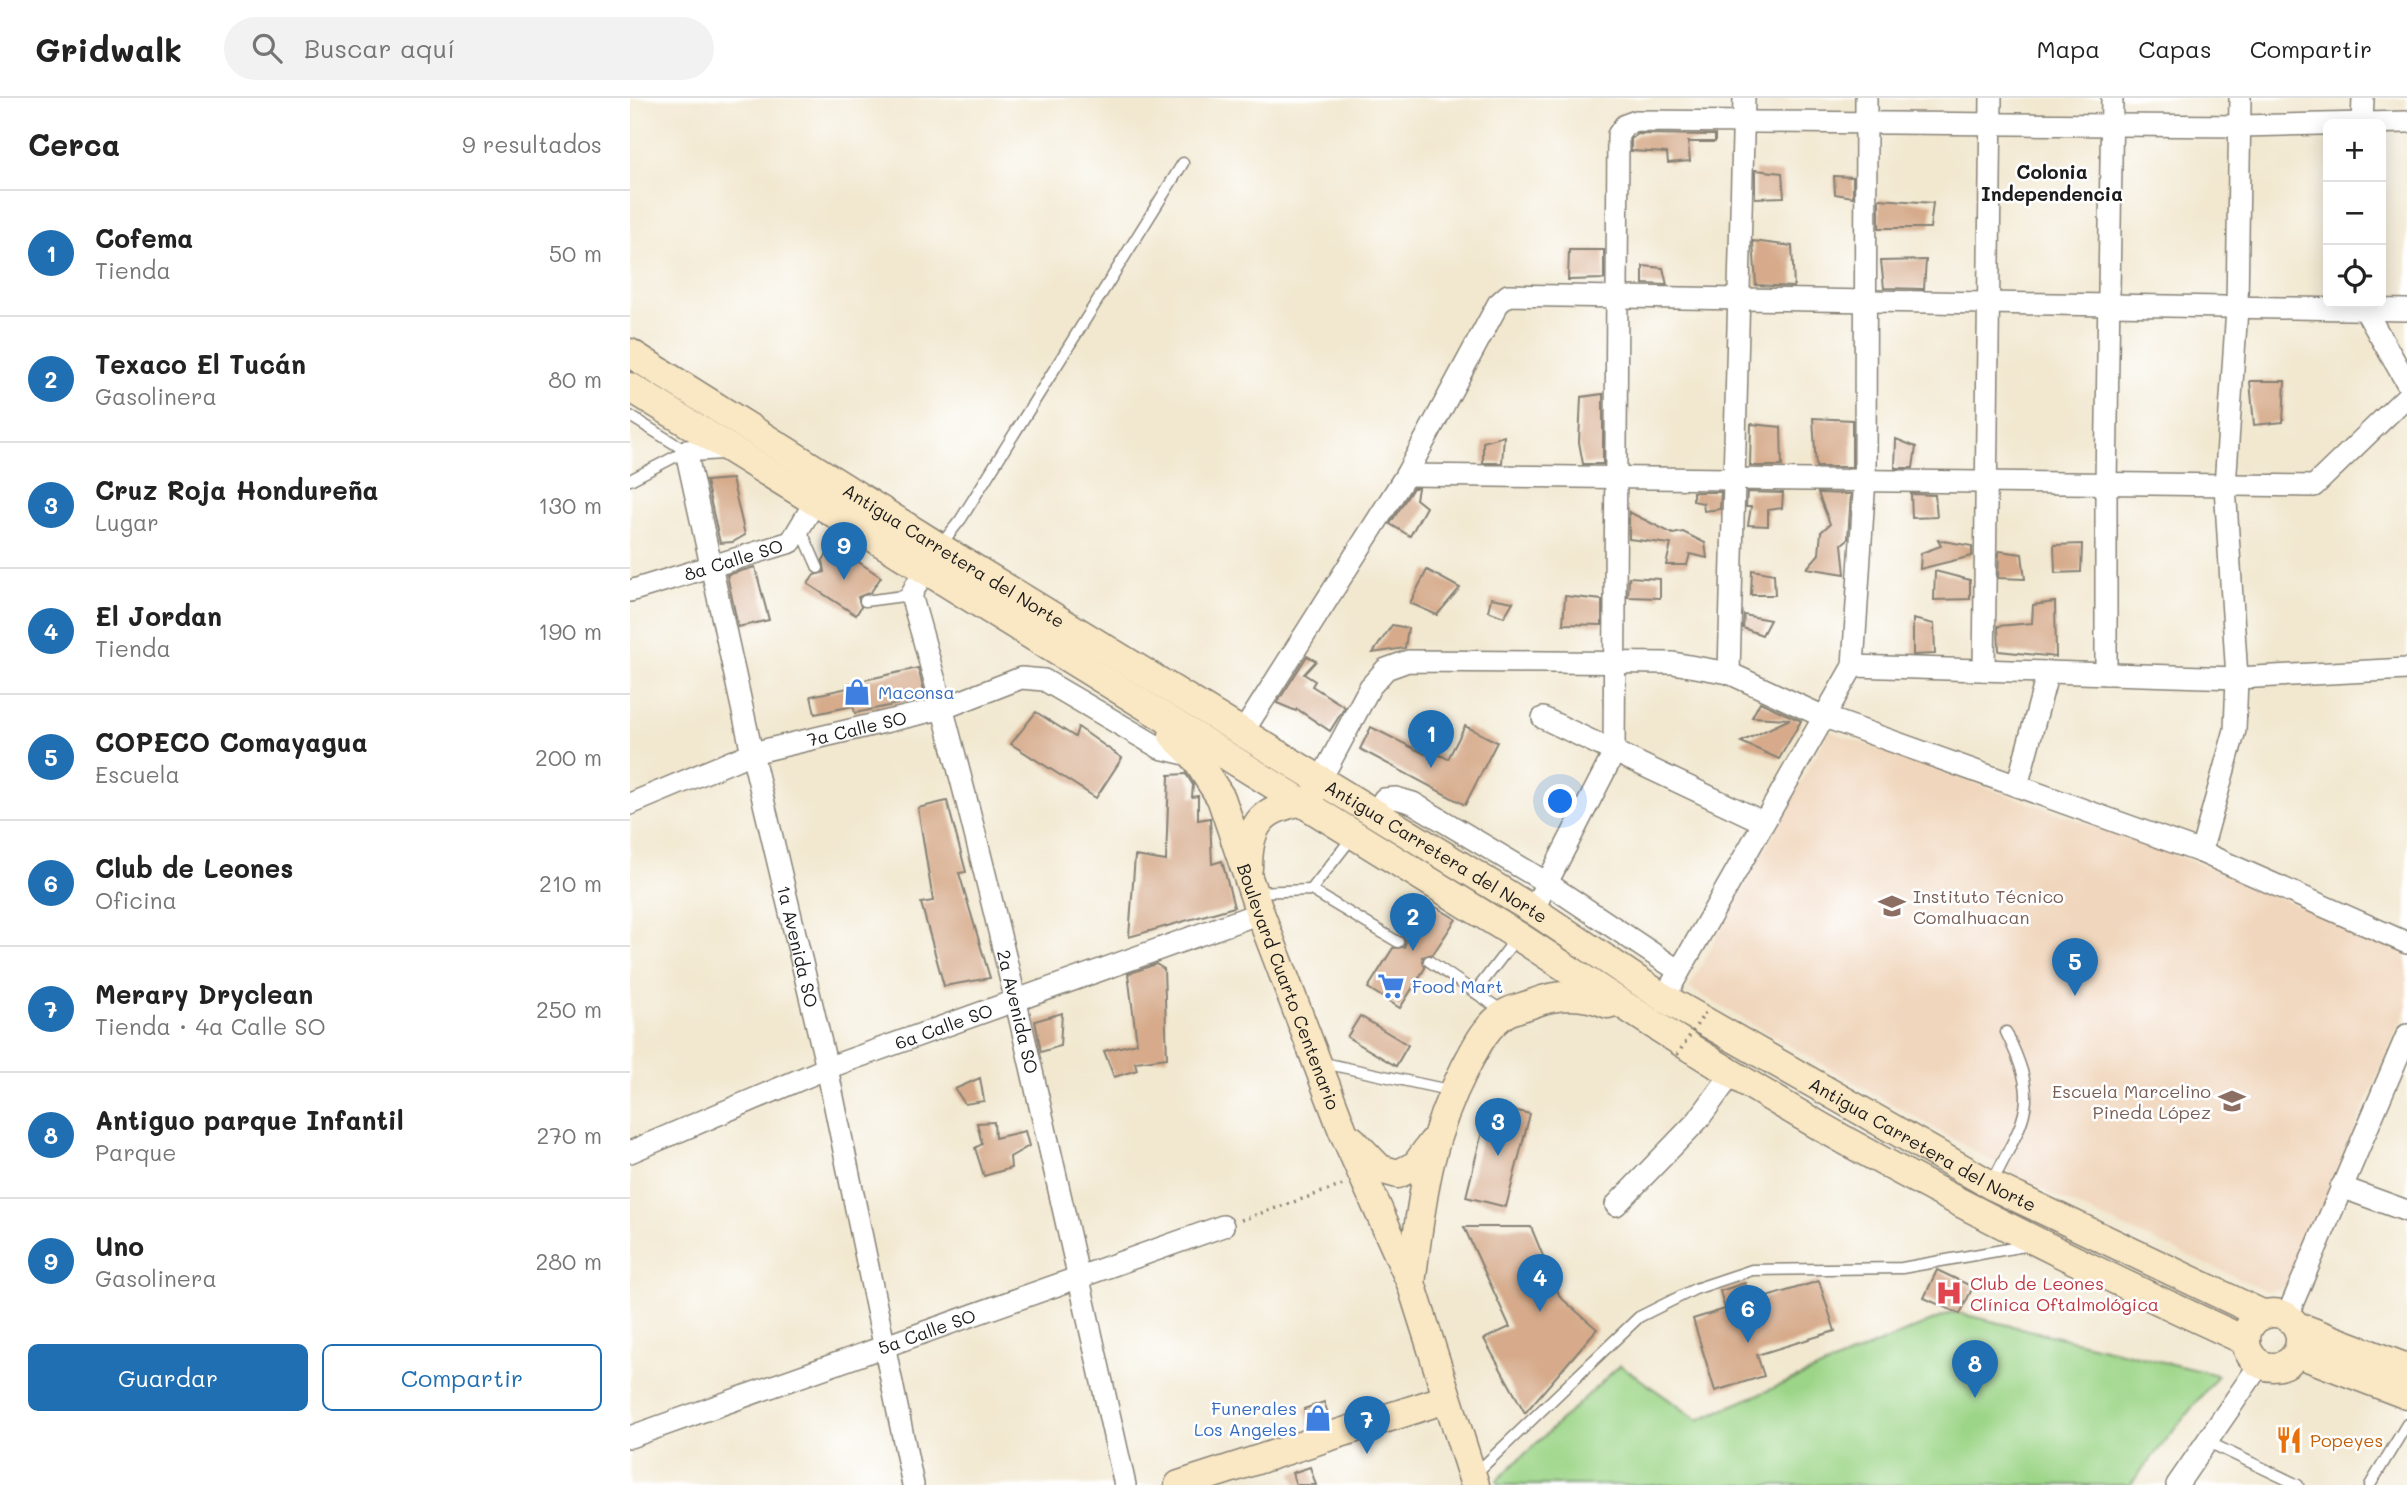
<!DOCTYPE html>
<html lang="es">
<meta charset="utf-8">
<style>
:root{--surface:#fff;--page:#f2f2f2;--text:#222;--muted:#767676;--line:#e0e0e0;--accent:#1f6fb2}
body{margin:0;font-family:Mali,sans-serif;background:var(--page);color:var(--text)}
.controls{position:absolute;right:21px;top:21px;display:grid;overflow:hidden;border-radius:10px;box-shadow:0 4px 18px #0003}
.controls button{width:63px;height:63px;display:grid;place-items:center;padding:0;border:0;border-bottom:2px solid var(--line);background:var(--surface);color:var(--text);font:35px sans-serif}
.you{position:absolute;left:931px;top:704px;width:24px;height:24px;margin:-18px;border:5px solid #fff;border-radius:50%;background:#1a73e8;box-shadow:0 0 0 10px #1a73e833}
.badge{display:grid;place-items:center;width:46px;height:46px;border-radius:50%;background:var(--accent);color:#fff;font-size:23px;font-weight:700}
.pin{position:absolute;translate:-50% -58px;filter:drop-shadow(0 2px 4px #0008)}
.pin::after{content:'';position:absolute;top:37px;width:24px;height:21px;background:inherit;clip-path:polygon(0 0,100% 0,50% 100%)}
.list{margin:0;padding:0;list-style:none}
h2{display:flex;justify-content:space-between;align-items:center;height:91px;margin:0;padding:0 28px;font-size:30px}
h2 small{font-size:23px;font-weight:400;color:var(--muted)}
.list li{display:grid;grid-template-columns:46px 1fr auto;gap:21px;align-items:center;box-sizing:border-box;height:126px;padding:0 28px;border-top:2px solid var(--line)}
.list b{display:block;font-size:26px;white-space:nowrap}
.list p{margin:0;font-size:23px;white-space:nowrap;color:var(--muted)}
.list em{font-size:23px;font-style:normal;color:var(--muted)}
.actions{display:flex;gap:14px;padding:21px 28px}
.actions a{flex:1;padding:16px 0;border:2px solid var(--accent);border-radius:10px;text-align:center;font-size:24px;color:var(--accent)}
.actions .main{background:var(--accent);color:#fff}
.icon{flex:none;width:38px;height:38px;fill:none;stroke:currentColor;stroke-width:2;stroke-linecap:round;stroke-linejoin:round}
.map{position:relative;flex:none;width:1777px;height:1387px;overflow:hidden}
header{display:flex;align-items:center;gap:42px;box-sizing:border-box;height:98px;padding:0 35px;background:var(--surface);border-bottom:2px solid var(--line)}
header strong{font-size:33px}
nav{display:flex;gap:38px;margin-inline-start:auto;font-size:24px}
.search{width:490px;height:63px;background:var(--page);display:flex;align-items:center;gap:18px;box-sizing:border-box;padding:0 24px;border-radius:38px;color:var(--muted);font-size:26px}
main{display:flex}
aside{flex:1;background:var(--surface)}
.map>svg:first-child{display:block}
.built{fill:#f0d6bc}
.green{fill:#9dd588;stroke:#5c7852;stroke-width:2}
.building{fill:#d6aa8a}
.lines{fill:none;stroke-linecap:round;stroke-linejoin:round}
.lane-casing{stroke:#878276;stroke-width:13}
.street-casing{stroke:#878276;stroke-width:24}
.secondary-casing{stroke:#878276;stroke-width:31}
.path{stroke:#878276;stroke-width:3.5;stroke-dasharray:2 5;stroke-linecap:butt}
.lane{stroke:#fff;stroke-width:10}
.street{stroke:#fff;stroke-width:21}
.secondary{stroke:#fae7c3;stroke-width:28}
.path-bridge{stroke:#878276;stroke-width:3.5;stroke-dasharray:2 5;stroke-linecap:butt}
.labels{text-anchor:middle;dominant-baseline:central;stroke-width:5;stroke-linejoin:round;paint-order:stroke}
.street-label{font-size:18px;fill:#1c1c1c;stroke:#fff}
.shop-label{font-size:18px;fill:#366cbe;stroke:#fff;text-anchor:start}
.education-label{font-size:18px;fill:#785e54;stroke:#fff;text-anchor:start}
.health-label{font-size:18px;fill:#be3a42;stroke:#fff;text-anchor:start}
.food-label{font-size:18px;fill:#c56008;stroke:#fff;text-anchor:start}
.neighbourhood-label{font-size:19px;font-weight:bold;fill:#1c1c1c;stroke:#fff}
</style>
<header>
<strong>Gridwalk</strong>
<div class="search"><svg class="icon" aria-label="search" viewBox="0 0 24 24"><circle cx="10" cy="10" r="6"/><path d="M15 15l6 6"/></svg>Buscar aquí</div>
<nav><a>Mapa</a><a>Capas</a><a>Compartir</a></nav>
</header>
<main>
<aside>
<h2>Cerca<small>9 resultados</small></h2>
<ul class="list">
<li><span class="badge">1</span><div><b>Cofema</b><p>Tienda</p></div><em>50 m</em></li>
<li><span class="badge">2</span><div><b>Texaco El Tucán</b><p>Gasolinera</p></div><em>80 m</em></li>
<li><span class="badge">3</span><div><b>Cruz Roja Hondureña</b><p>Lugar</p></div><em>130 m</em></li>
<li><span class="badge">4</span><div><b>El Jordan</b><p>Tienda</p></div><em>190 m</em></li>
<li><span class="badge">5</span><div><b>COPECO Comayagua</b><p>Escuela</p></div><em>200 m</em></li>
<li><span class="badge">6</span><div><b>Club de Leones</b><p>Oficina</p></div><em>210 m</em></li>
<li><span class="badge">7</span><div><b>Merary Dryclean</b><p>Tienda · 4a Calle SO</p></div><em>250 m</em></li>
<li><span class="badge">8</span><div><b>Antiguo parque Infantil</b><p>Parque</p></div><em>270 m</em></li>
<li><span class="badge">9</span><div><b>Uno</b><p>Gasolinera</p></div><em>280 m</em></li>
</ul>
<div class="actions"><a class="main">Guardar</a><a>Compartir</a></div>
</aside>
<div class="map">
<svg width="1777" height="1387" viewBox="0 0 1777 1387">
<rect width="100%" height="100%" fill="#fff"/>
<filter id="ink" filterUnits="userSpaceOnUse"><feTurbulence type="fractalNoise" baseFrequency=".0143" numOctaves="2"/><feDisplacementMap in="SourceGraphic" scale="14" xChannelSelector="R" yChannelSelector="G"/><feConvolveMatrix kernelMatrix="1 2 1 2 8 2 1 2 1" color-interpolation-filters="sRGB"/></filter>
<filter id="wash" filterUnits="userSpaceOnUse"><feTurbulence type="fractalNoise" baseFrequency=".00686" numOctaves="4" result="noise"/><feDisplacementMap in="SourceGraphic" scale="28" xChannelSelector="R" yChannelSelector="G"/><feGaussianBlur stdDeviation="1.57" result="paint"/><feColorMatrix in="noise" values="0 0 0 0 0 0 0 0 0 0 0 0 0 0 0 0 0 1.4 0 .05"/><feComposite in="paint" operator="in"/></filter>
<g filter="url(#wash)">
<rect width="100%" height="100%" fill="#f2e8d0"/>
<path class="built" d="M1199,633L1578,769L1777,855V909L1657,1190L1637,1193L1422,1097L1059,890Z"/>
<path class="green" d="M1323,1214L1588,1277L1500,1387H869L867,1382L990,1267L1068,1322Z"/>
<g id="blocks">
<g class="building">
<path d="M1008,36L1085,37V44H1058L1060,63L1038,65L1037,55L1001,53V41Z"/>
<path d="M1125,72L1152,75L1154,99L1125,100Z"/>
<path d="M1204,78L1223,79V99L1205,96Z"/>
<path d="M1249,101L1303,105L1300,130H1249Z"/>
<path d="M1123,143L1162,148L1164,189L1126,187Z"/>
<path d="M939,152H974V181L938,182Z"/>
<path d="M1296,162L1294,191L1254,190L1251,163Z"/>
<path d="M1013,168L1033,170L1037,187L1013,186Z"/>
<path d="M1620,283H1655L1653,324L1624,327Z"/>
<path d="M973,296V366H953L949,344L951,299Z"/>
<path d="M1183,320L1222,322V369H1186Z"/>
<path d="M1121,326L1151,329L1152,368H1120Z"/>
<path d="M874,338L872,365H853V344Z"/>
<path d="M1266,341L1286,349L1283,370H1265Z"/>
<path d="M102,381L115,437L103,444L90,445L76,383Z"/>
<path d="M783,390H788L786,401L796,409L780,438L760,426Z"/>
<path d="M1063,394H1091L1090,411L1074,413L1073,405L1063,403Z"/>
<path d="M1117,394L1153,395L1152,410L1138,412V428L1118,427L1121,409H1116Z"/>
<path d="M1188,395L1221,396L1218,441L1212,446L1215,476L1177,470L1189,456L1191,434L1200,426Z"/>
<path d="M1281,396L1305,397L1307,419L1282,420Z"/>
<path d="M999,414L1043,436L1053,434L1075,445L1077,460L1060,456L1057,467H1036L1041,446L999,441Z"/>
<path d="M1308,442L1342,448V458L1290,471L1291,455L1311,448Z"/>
<path d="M1452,446L1451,474L1425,475L1424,447Z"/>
<path d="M203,447L251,479L241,494L228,499L231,509L226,517L178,486L184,477L195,474L193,462Z"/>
<path d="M1369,453L1392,456L1395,481L1368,480Z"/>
<path d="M125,469L139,522L108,529L97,477Z"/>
<path d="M797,472L830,490L807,517L780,505Z"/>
<path d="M1122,472L1144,476L1145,497H1121Z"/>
<path d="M1305,473L1340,482V501L1304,502Z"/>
<path d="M999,479L1030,481V500L998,499Z"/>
<path d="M935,498L972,502V527L933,526Z"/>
<path d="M861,500L883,504L874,519L858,513Z"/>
<path d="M1425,504L1426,559L1369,553L1368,528L1402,525L1403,507Z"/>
<path d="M1114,517L1140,522L1132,537L1113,530Z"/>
<path d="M1283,521L1304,526L1305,556L1283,557Z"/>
<path d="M762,527L778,530L775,550L743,555Z"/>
<path d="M677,558L686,563L674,576L685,583L682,588L715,609L700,633L667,611L666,613L647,605Z"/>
<path d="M288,570L296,600L225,615L223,608L185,616L181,598L218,590L217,586Z"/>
<path d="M1130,604L1171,623L1149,661L1111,644L1160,621L1122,619Z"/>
<path d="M406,614L445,639L448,629L492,660L466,700L381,646Z"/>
<path d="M835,628L867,644L835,707L730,651L741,629L795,656L797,651L818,661Z"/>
<path d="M556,676L563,687L562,699L568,698V722L580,720L582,766L592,763L604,809L499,839L505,758L536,763L539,677Z"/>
<path d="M317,703L336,774L329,775L360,880L314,888L291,805L303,803L288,710Z"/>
<path d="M794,802L826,821L803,856L792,859L795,870L770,910L738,890L763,850L774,849L776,843L772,837Z"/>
<path d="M526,866L534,871L537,960L505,964L507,972L484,979L474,953L507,945L498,876Z"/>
<path d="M432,915L430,948L411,954L405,923Z"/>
<path d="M730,918L778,947L766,968L717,939Z"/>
<path d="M350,980L354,1003L335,1006L325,991Z"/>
<path d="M859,1006L900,1016L876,1109L836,1099Z"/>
<path d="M364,1024L365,1040L395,1033L399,1048L380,1059L381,1070L354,1078L345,1050L352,1046L347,1025Z"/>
<path d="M834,1129H901L930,1199L967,1231L895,1315L854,1241L880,1229Z"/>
<path d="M1307,1172L1343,1189L1330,1216L1294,1200Z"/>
<path d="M1189,1183L1205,1233L1127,1257L1134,1278L1085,1293L1063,1221L1095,1211L1090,1193L1115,1185L1121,1204Z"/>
<path d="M694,1304L700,1321L679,1328L674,1311Z"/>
<path d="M680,1369L686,1387H666L662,1375Z"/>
</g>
</g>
</g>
<g filter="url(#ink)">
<use href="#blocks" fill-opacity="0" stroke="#878276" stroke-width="2"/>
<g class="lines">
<defs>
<g id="lane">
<path d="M0,318L56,353"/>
<path d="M0,382L56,353"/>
<path d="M170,429L188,470"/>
<path d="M309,449L331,421L553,65"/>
<path d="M235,503L281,497"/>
<path d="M681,792L724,737"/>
<path d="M624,794L681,792L768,844"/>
<path d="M799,863L874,914"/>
<path d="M845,894L888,838"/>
<path d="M689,964L823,993"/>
<path d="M1361,1087C1395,1017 1412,1008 1376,934"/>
<path d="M1578,1344L1668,1387"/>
<path d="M844,1377L1009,1219L1065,1191L1122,1172L1272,1170L1400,1147"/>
<path d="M1740,1387L1777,1326"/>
</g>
<g id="street">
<path d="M1732,26L1733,0"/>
<path d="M1731,205L1777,285"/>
<path id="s1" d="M98,350L56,353L122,655L197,970L283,1387"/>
<path d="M776,377L1684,388L1777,298"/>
<path id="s2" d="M300,461L281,497C365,790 428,1089 495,1387"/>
<path id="s3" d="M0,493L161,444L185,404"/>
<path d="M1223,568L1607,580L1777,571"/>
<path d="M1354,572L1361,0"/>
<path d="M1099,575L1114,0"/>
<path d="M1476,576V386L1482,0"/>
<path d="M913,620L1133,724"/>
<path d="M613,634L776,377L868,206L878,197L1777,212"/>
<path d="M691,681L740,589L756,571L778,563L1043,565L1099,575L1192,618L1571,754L1777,845"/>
<path d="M1387,688L1418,574"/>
<path id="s4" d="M0,706L122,655L314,610L391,580L414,582L530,650L564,658"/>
<path d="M746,715L754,701L766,700L783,705L917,785L1049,873"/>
<path d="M1571,754L1605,632L1607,580L1595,388L1607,211L1610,0"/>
<path d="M903,812L984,655L988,37L995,27L1006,23L1610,28L1777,24"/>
<path d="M1034,900L1223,568L1235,380L1236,0"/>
<path id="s5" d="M0,1054L197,970L630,815"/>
<path d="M1711,1089L1777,1113"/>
<path d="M986,1107L1068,1022L1103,974"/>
<path d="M1657,1218L1777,937"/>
<path id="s6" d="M0,1339L593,1128"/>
<path d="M1547,1387L1630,1266"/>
</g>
<g id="secondary">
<path id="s7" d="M0,255L309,449L903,812L1034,900L1361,1087L1634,1217"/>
<path d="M0,289L888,838C1005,915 1122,992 1245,1059C1366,1126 1490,1185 1616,1243"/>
<path id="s8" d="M543,637L564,658L591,700L630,815L713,1033L781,1185L845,1387"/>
<path d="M618,770C618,723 634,709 680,702"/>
<path d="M722,1042L750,1071L768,1076L786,1067L802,1045"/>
<path d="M781,1185C792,1103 796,1046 835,970C845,951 856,927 876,915C883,911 893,909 901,906C926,896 953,895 978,906"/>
<circle cx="1643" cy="1242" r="27"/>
<path d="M1667,1228L1777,1270"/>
<path d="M1667,1255L1777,1297"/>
<path d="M549,1387L816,1301"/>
</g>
</defs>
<use href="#lane" class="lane-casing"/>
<use href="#street" class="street-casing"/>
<use href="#secondary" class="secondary-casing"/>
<path class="path" d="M611,1122L713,1087"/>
<use href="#lane" class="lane"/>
<use href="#street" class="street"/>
<use href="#secondary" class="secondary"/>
<path class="path-bridge" d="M1047,957L1078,910"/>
</g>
</g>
<defs>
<symbol id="shop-bare" viewBox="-9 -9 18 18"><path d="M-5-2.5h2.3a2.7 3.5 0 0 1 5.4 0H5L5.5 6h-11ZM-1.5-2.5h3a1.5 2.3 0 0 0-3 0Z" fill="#3f7fe0" stroke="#fff" stroke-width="2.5" paint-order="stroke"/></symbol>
<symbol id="school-bare" viewBox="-9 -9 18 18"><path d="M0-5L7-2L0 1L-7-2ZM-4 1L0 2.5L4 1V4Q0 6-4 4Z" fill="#8d6e63" stroke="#fff" stroke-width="2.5" paint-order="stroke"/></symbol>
<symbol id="supermarket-bare" viewBox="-9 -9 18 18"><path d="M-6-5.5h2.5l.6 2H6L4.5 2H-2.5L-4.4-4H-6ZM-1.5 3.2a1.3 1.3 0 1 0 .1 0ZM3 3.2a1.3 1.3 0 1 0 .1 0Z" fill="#3f7fe0" stroke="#fff" stroke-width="2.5" paint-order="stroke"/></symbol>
<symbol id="hospital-bare" viewBox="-9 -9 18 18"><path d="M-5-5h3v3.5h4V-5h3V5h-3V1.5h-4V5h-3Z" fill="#e0444e" stroke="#fff" stroke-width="2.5" paint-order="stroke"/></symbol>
<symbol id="restaurant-bare" viewBox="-9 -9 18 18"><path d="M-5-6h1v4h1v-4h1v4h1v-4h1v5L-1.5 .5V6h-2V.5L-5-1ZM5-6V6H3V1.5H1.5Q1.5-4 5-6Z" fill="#e8710a" stroke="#fff" stroke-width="2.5" paint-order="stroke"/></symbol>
</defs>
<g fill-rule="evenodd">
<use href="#shop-bare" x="208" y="575" width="38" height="38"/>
<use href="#school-bare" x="1243" y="789" width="38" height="38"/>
<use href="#supermarket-bare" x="742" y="869" width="38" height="38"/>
<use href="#school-bare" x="1583" y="984" width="38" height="38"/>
<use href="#hospital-bare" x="1300" y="1176" width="38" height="38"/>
<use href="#shop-bare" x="669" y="1301" width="38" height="38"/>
<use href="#restaurant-bare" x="1640" y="1323" width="38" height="38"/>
</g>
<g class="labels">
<g class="street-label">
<text stroke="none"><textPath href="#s7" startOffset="382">Antigua Carretera del Norte</textPath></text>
<text stroke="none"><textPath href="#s3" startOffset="108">8a Calle SO</textPath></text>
<text stroke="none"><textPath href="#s4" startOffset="240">7a Calle SO</textPath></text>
<text stroke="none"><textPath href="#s7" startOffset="948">Antigua Carretera del Norte</textPath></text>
<text stroke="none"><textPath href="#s1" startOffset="550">1a Avenida SO</textPath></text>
<text stroke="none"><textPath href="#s8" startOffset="280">Boulevard Cuarto Centenario</textPath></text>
<text stroke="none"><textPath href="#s2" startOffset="471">2a Avenida SO</textPath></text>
<text stroke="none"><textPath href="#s5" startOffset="338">6a Calle SO</textPath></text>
<text stroke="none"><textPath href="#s7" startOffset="1516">Antigua Carretera del Norte</textPath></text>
<text stroke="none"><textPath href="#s6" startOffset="315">5a Calle SO</textPath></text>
</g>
<g class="shop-label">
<text x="248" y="594">Maconsa</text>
<text x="782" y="888">Food Mart</text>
<text x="667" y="1310" text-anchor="end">Funerales<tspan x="667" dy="21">Los Angeles</tspan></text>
</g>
<g class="education-label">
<text x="1283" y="798">Instituto Técnico<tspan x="1283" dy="21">Comalhuacan</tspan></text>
<text x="1581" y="993" text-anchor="end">Escuela Marcelino<tspan x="1581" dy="21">Pineda López</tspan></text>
</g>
<g class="health-label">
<text x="1340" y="1185">Club de Leones<tspan x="1340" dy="21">Clínica Oftalmológica</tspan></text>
</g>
<g class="food-label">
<text x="1680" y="1342">Popeyes</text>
</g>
<g class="neighbourhood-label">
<text x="1422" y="73">Colonia<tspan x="1422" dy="22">Independencia</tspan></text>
</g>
</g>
</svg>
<div class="controls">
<button>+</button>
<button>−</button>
<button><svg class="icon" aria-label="locate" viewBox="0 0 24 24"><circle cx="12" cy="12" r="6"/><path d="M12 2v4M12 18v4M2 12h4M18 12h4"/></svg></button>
</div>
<div class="you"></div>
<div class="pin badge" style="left:801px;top:670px">1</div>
<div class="pin badge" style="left:783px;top:853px">2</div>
<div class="pin badge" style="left:868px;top:1058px">3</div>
<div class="pin badge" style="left:910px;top:1214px">4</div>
<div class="pin badge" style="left:1445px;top:898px">5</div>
<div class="pin badge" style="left:1118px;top:1245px">6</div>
<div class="pin badge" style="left:737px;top:1356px">7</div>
<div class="pin badge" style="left:1345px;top:1300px">8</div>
<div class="pin badge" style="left:214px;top:482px">9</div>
</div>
</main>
